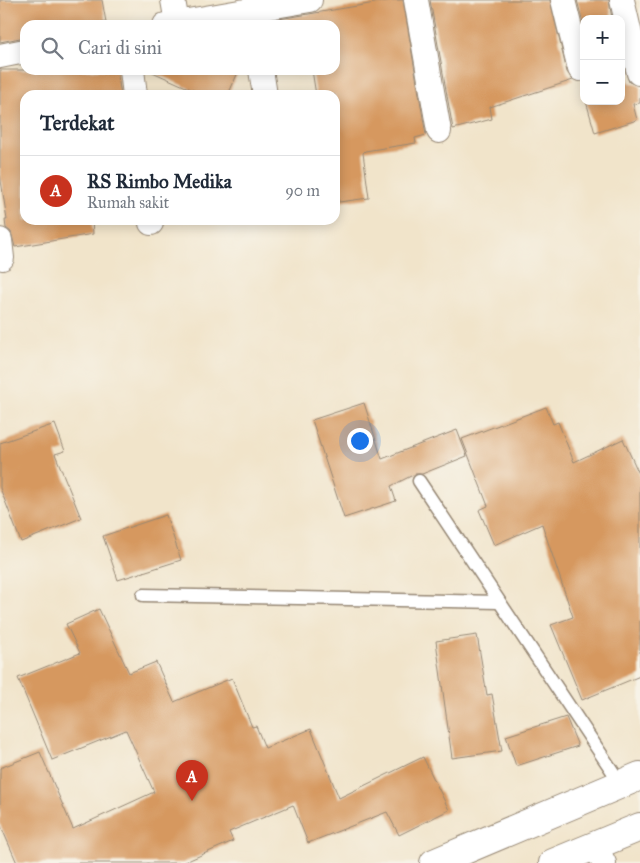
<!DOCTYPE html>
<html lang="id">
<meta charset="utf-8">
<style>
:root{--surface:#fff;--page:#f2f2f3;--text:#1f2937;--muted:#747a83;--line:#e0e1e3;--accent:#c8321e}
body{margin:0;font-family:"IM FELL Great Primer",serif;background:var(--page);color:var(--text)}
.controls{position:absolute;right:15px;top:15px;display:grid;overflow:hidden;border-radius:10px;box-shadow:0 2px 12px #0003}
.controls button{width:45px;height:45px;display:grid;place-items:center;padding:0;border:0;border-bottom:1px solid var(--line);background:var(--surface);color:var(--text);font:25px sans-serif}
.you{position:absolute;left:359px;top:440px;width:18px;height:18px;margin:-12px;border:4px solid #fff;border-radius:50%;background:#1a73e8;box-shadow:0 0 0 8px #1a73e833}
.badge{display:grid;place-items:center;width:32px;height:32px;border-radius:50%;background:var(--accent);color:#fff;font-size:16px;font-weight:700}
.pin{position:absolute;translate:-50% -41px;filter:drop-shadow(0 1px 2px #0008)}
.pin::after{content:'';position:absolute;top:26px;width:18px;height:15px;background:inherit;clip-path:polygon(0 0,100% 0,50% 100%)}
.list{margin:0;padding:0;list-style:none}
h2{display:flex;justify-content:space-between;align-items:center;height:65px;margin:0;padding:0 20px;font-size:21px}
h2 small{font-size:16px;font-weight:400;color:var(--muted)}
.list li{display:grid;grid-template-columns:32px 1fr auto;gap:15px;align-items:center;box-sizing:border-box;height:70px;padding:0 20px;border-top:1px solid var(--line)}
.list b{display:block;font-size:19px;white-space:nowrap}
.list p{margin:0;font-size:16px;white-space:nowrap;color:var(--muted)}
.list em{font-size:16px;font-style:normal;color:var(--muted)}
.icon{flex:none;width:28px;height:28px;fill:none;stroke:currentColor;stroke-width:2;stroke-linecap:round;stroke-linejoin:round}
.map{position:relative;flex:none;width:640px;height:863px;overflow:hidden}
.search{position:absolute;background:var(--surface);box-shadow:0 2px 12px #0003;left:20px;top:20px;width:320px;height:55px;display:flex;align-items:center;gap:12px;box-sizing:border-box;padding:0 18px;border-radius:15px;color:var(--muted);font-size:19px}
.panel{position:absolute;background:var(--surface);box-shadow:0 2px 12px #0003;left:20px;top:90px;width:320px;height:135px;border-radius:15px}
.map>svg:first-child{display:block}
.building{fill:#d6985e}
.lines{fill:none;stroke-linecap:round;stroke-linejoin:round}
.lane-casing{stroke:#968774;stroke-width:15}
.street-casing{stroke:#968774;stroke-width:26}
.primary-casing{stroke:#968774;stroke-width:30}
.lane{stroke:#fff;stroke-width:12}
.street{stroke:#fff;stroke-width:24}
.primary{stroke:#fff;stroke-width:28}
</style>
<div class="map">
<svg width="640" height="863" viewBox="0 0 640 863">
<rect width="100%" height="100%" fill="#f7f3e8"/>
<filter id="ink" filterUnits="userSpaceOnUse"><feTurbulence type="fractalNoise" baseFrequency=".02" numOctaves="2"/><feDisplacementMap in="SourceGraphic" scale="10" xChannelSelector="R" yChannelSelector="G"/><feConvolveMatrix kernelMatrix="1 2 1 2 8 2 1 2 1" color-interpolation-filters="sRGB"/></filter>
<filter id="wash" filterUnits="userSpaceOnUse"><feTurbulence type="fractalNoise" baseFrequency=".0096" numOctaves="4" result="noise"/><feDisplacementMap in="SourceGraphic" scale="20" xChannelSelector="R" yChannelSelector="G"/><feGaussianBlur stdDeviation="1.12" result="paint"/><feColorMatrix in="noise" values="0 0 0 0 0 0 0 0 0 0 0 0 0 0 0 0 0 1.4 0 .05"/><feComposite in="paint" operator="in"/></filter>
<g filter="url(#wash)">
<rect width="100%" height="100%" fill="#f1e4ca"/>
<g id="blocks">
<g class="building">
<path d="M0,0H102L106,22L92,25H25V37L0,42Z"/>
<path d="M393,0H403L426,135L415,138L416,143L365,151L363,153L369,198L339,202L335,171V95H316L312,70H335V25H267V21Z"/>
<path d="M430,0H550L567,72L573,80L490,107L492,119L453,129Z"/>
<path d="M577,0H609L612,19H584V27Z"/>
<path d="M621,57L629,82L640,86V103L633,104L637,120L595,133L586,101H621Z"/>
<path d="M0,70H117L121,95H25V220H92L93,234L15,247L11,232L6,228L5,220H7L0,174Z"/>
<path d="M148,70H239L228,95H204Z"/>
<path d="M364,403L382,459L457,430L467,456L422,474H415L391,486L396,501L344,518L312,420Z"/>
<path d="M546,407L553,424L558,422L574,462L623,439L640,476V676L582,700L551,625L573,617L542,524L494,545L479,510L488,506L462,439Z"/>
<path d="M55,424L65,451L55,454L81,518L21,542L0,488V443Z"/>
<path d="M166,515L181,560L118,580L103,536Z"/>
<path d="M99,609L129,673L156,662L174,702L232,678L252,727L256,726L265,748L311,729L339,798L423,757L449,810L399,835L387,812L308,843L293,805L229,832L233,841L183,863H17L0,824V768L40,752L73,829L154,792L126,730L52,760L18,678L80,653L66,624Z"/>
<path d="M477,635L487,695L492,694L502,751L452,758L436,641Z"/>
<path d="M566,717L578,746L516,766L506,736Z"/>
</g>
</g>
</g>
<g filter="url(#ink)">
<use href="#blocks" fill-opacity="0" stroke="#968774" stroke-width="1"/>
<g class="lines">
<defs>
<g id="lane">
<path d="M419,481L621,784"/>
<path d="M143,595L499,602"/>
</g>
<g id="street">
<path d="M173,0L177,23"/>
<path d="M416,0L439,131"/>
<path d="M563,0L580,69"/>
<path d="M622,0L639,73"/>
<path d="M165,25L310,0"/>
<path d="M0,56L25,51"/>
<path d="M132,70L135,95"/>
<path d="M261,70L265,95"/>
<path d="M151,220V223"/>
<path d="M0,240L2,258"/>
<path d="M595,846L604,863"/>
</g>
<g id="primary">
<path d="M434,863L640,776"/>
<path d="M553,863L640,827"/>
</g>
</defs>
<use href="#lane" class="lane-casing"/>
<use href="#street" class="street-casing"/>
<use href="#primary" class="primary-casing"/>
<use href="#lane" class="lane"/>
<use href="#street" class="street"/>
<use href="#primary" class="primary"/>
</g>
</g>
</svg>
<div class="controls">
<button>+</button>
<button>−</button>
</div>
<div class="you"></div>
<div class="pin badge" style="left:192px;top:801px">A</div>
<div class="search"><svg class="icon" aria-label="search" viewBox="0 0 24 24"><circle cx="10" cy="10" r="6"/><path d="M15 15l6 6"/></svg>Cari di sini</div>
<section class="panel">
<h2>Terdekat<small></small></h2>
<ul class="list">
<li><span class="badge">A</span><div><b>RS Rimbo Medika</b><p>Rumah sakit</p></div><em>90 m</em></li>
</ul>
</section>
</div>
